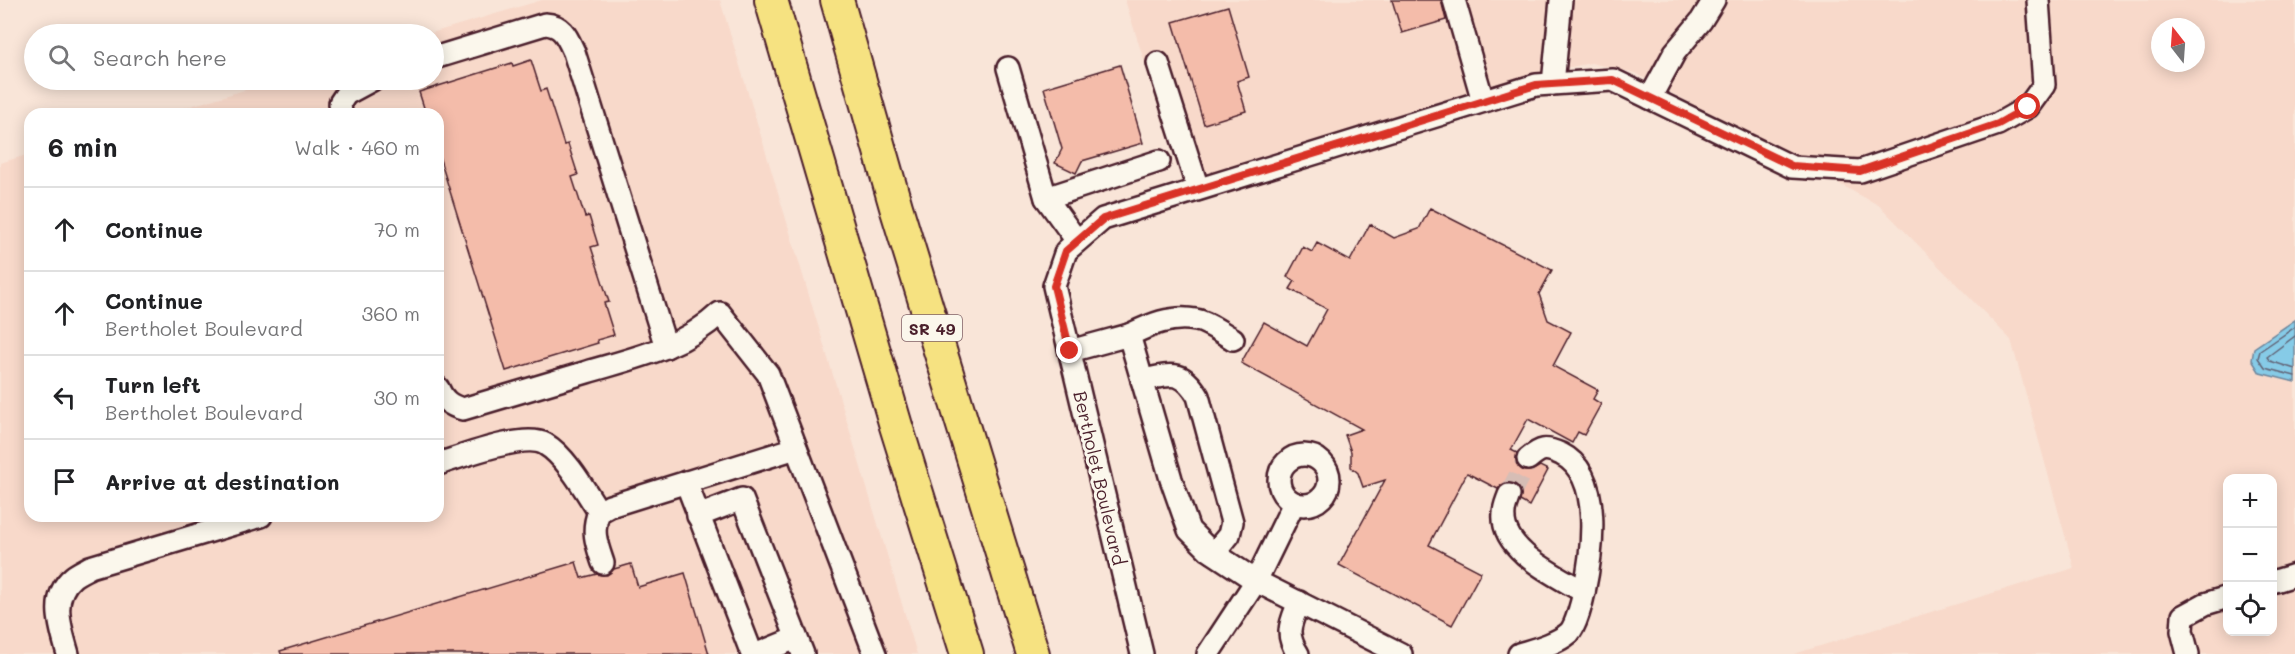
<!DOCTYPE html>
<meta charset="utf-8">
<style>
:root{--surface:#fff;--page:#f6f6f6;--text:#202124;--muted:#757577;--line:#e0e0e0}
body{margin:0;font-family:Mali,sans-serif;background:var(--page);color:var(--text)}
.controls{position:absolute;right:18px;bottom:18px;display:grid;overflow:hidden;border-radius:12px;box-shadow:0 3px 15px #0003}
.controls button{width:54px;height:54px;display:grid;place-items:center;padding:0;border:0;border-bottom:2px solid var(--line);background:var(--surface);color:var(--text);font:30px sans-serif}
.compass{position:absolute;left:2151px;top:18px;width:54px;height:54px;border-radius:50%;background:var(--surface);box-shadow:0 3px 15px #0003;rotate:343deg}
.stop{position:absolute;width:18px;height:18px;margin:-14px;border:4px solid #d93025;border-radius:50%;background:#fff}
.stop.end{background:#d93025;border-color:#fff;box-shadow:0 2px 6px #0008}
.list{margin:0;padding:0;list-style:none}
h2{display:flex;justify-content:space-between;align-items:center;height:78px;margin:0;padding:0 24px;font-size:26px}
h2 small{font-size:20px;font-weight:400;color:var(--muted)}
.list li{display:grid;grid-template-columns:39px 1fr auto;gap:18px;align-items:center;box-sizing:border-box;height:84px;padding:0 24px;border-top:2px solid var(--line)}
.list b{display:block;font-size:22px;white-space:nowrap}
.list p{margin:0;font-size:20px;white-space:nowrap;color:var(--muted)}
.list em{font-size:20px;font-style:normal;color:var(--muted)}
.icon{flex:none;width:33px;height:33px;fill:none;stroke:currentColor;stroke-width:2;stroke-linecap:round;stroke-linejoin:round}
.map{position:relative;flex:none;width:2295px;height:654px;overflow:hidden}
.search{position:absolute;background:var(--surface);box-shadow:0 3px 15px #0003;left:24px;top:24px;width:420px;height:66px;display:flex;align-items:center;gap:15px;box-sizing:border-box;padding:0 21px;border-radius:33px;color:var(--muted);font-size:22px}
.panel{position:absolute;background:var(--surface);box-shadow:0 3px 15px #0003;left:24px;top:108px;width:420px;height:414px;border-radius:18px}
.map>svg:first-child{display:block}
.built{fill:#f8d9ca;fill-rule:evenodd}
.water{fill:#86cbe7;stroke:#6e869c;stroke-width:1.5}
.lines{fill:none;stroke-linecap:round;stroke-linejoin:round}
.shore{stroke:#626476;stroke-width:1.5}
.building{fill:#f4bcaa;stroke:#4a1f2b;stroke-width:1.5}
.minor-tunnel{stroke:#d6bdb5;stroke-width:21;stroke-dasharray:21 10;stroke-linecap:butt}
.minor-casing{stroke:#4a1f2b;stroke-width:26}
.highway-casing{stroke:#4a1f2b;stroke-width:36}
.minor{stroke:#fbf7ec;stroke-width:21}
.highway{stroke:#f6e281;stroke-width:32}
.route{stroke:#d93025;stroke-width:8}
.labels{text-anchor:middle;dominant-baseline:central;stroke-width:6;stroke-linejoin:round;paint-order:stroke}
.shield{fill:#fbf7ec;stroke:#7f6065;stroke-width:1.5}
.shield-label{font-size:16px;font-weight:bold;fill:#4a1f2b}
.street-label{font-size:18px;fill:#4a1f2b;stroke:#fbf7ec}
</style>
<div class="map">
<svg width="2295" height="654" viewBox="0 0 2295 654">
<rect width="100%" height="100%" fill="#f9e5d8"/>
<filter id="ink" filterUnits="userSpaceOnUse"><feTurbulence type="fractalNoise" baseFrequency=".0167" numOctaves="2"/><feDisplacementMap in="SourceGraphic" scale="12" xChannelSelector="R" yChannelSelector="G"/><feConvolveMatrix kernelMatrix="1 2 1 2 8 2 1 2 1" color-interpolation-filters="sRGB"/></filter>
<g filter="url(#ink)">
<g class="built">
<path d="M542,0H720L917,654H0V163L30,154V516H438V114H164L278,80H434V34H428Z"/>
<path d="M1125,0H2295V654H1794L2074,568L2011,340L1880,206L1635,73L1591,63L1523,76L1182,181ZM2160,27H2196V63H2160ZM2228,478H2272V632H2228Z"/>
</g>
<path class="water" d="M2295,320V382L2260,373L2252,360L2254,348Z"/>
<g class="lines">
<g class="shore">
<path d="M2295,327L2260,351L2258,358L2265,368L2295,376"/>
<path d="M2295,336L2267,357L2270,361L2295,369"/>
</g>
</g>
<g class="building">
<path d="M1392,0H1441L1446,20L1402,33Z"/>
<path d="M1228,6L1249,77L1237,81L1246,111L1204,124L1173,22Z"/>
<path d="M531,60L541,91L546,89L564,145L568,144L578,175L572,177L585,217L589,216L598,245L591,247L609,302L604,303L614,335L597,340L598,343L506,371L438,153V114H426L419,92L512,63L513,66Z"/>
<path d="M1120,65L1143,143L1082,161L1076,173L1055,163L1062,149L1044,88Z"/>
<path d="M1430,208L1552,270L1539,294L1548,320L1571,332L1553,366L1598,390L1593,399L1601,404L1584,435L1578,432L1572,443L1528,419L1511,450L1517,453L1516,462L1519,467L1524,471H1531L1540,466L1548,470L1529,506L1520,501L1521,492L1514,483H1506L1498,489L1467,473L1429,545L1481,572L1452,625L1339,565L1385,480L1363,487L1358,473L1351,467V452L1345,435L1362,429L1241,363L1264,322L1307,346L1327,309L1290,289L1295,281L1287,277L1303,247L1312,252L1317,243L1350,261L1370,224L1394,238L1419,229Z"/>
<path d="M576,562L581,578L597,574L607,575L614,569L631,564L638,587L685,573L709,654H281L280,651Z"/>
</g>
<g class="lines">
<path class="minor-tunnel" d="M1509,495L1528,459"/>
<defs>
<g id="minor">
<path d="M1454,0L1483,101"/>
<path d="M434,58L545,24C563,25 567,37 574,52L666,347"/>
<path d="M1158,63L1198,189"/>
<path d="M1008,68L1046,198L1077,241"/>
<path d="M1553,84L1561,0"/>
<path d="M1650,98L1675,52L1701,21L1714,0"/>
<path d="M341,114L340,103L346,94L372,80"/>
<path d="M1046,198L1159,161"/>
<path d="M1129,335C1150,325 1171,315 1196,320C1208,322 1222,333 1233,339"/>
<path d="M1070,351L1129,335L1171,479L1189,530L1209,550L1256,581L1294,503"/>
<path d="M1142,380C1171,375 1181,368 1198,396L1232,522L1229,535L1214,553"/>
<path d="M438,388C443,400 450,406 463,409C504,397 546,384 587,372C634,358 683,348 720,313L768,374L875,654"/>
<circle cx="1304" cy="480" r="25"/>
<path d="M438,464C461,457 525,432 545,444C566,456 586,492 599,512L610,506L796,448"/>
<path d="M686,482L752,654"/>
<path d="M1509,495C1507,501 1504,507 1504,513C1500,551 1558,576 1584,592C1592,554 1604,475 1561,454C1545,447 1541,448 1528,459"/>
<path d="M599,512C591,531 597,545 603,563"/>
<path d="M698,516L742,499L803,654"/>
<path d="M2272,582L2295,575"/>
<path d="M68,654C61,629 49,597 73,577C78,573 85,570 90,567L261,516"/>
<path d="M757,654L796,638"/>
<path d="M1142,654L1054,286L1066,251L1103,219L1536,85L1613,80L1792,167L1860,171L1998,124L2028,107L2044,85L2038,0"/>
<path d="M1208,654L1256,581L1401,654"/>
<path d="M1298,654C1284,633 1291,623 1299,602"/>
<path d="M1519,654C1535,649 1556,644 1569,633C1576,626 1582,602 1584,592"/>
<path d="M2188,654L2182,631L2183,616L2205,604L2228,597"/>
</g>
<g id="highway">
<path d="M771,0L896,426L967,654"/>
<path d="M837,0L896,207L1033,654"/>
</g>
</defs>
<use href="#minor" class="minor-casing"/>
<use href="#highway" class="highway-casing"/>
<use href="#minor" class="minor"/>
<use href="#highway" class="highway"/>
</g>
</g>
<g class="lines" filter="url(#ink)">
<path class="route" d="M1070,351L1054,286L1066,251L1103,219L1536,85L1613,80L1792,166L1860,171L1998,124L2028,107"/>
</g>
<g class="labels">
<rect class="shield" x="902" y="315" width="60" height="26" rx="4.5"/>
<g class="shield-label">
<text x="932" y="328">SR 49</text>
</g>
<g class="street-label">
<text transform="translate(1100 478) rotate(77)">Bertholet Boulevard</text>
</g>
</g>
</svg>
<div class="controls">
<button>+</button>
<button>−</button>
<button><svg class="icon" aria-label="locate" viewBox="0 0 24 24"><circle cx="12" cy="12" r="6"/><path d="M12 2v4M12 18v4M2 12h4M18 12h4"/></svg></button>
</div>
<svg class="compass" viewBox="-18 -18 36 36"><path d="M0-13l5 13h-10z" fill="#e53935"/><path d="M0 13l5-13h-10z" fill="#757577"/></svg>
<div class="stop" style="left:2028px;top:107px"></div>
<div class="stop end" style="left:1070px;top:351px"></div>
<div class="search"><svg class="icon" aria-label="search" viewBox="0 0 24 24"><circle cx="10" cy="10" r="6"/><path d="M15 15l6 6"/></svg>Search here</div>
<section class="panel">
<h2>6 min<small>Walk · 460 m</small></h2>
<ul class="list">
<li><svg class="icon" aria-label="ahead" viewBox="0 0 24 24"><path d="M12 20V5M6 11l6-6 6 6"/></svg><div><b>Continue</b></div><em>70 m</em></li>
<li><svg class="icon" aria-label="ahead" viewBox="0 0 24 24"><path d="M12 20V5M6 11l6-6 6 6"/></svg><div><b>Continue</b><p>Bertholet Boulevard</p></div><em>360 m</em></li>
<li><svg class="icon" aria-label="left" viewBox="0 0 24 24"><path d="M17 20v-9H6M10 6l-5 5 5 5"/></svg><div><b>Turn left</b><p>Bertholet Boulevard</p></div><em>30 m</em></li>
<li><svg class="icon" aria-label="arrive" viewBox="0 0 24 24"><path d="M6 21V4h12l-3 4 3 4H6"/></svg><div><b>Arrive at destination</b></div></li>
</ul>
</section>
</div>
